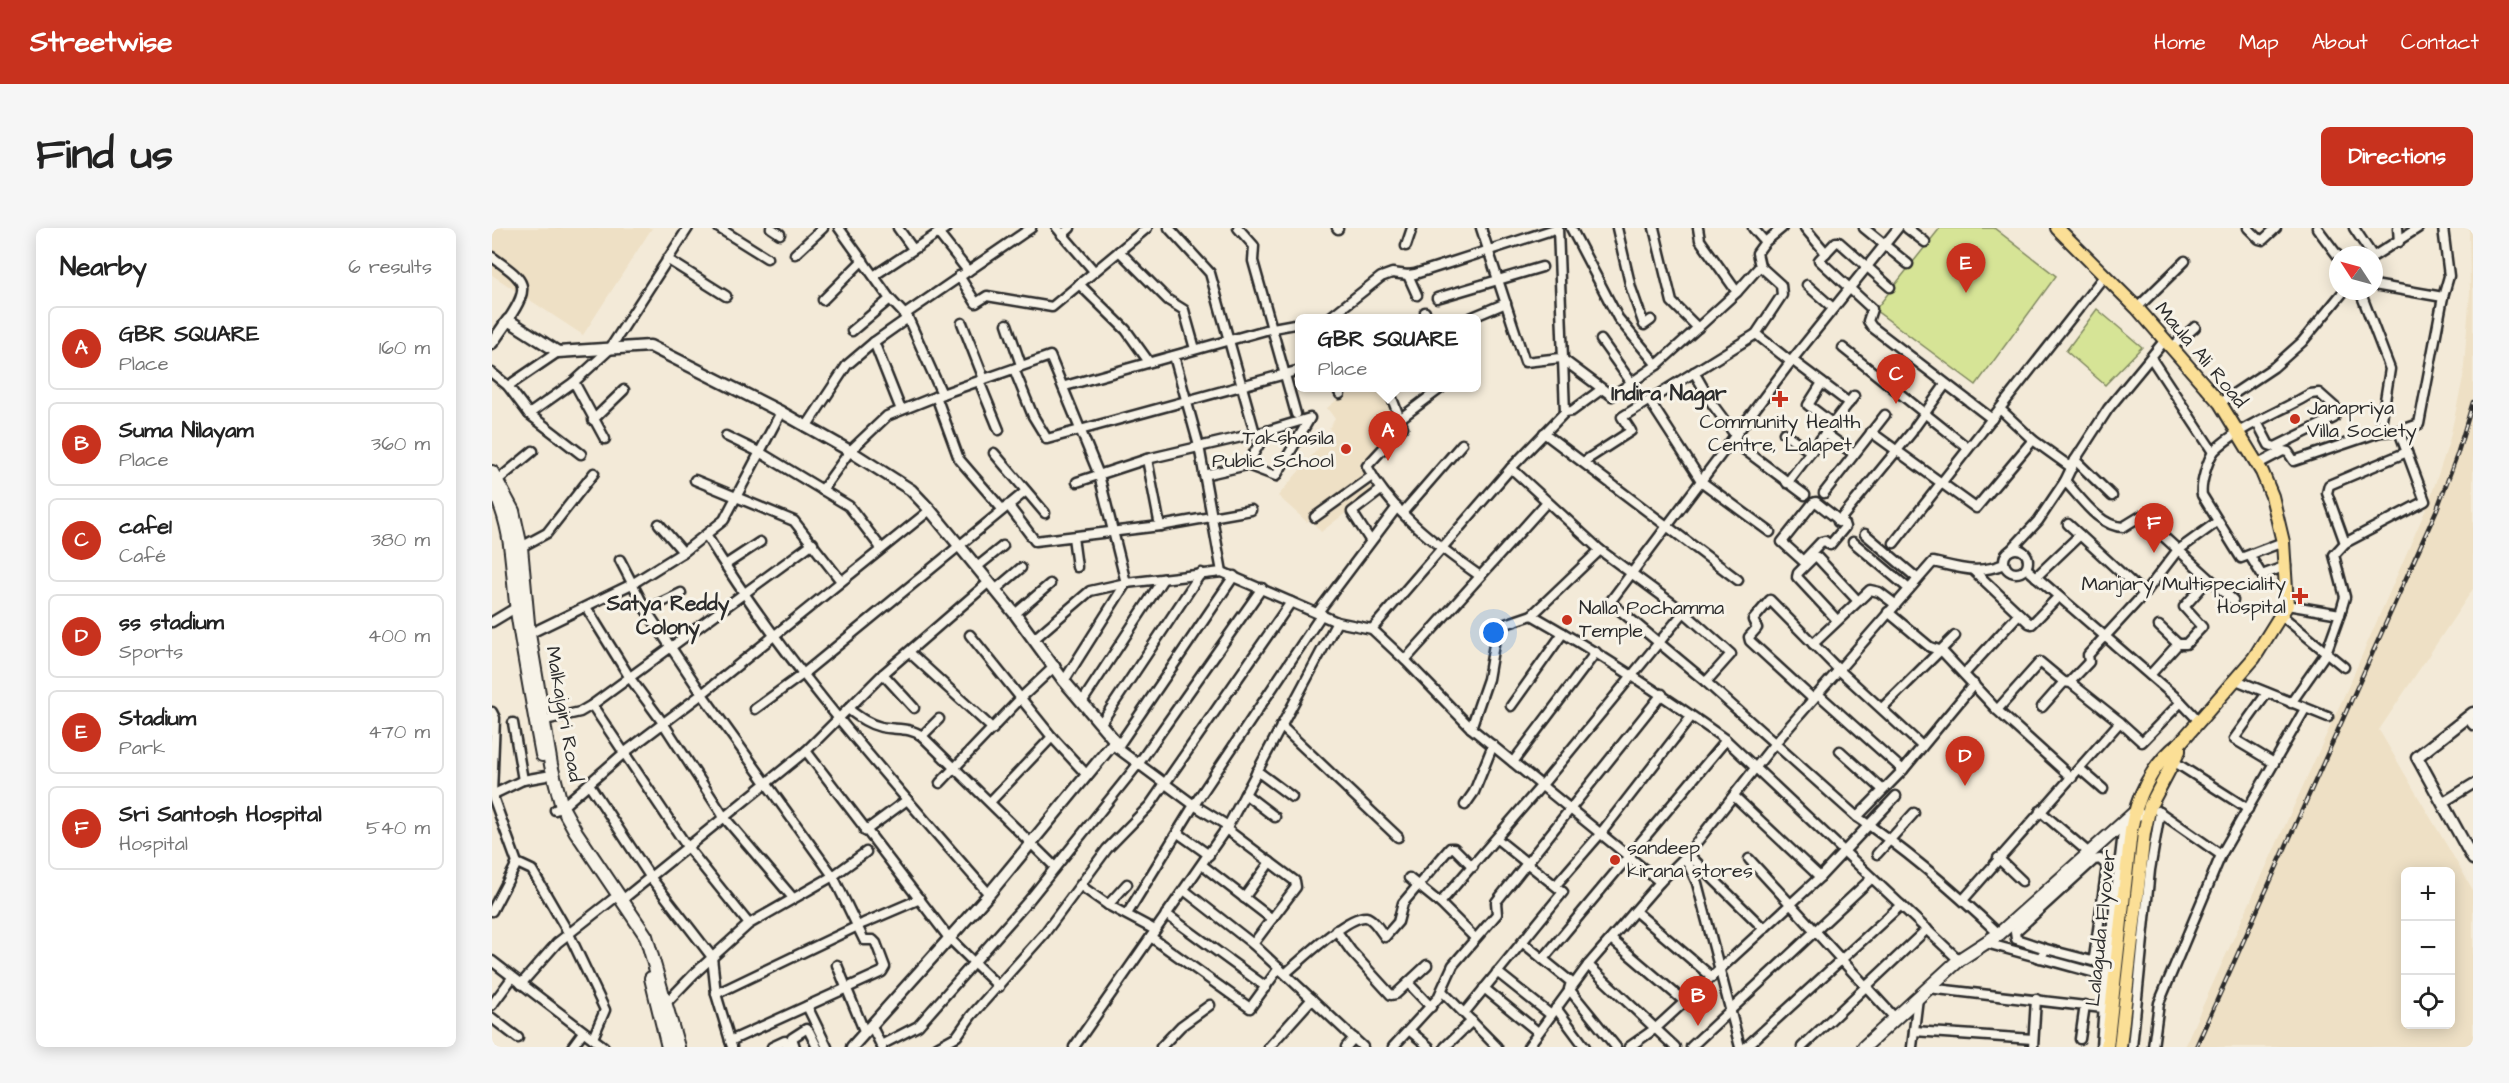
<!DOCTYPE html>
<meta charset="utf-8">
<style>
:root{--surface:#fff;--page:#f6f6f6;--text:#222;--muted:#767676;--line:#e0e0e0;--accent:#c8321e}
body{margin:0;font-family:"Architects Daughter",sans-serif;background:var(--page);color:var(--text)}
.controls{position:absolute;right:18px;bottom:18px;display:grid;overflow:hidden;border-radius:9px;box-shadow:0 3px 15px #0003}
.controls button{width:54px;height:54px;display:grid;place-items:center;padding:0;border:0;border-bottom:2px solid var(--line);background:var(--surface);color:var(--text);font:30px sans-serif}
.compass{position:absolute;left:1837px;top:18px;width:54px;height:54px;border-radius:50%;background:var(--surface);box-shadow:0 3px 15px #0003;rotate:306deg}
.you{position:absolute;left:1002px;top:405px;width:21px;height:21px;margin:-15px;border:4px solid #fff;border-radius:50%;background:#1a73e8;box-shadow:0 0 0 9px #1a73e833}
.badge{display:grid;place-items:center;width:39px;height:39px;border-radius:50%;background:var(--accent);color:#fff;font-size:20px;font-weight:700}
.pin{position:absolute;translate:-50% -50px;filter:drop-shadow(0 2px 3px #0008)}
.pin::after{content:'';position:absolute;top:32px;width:21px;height:18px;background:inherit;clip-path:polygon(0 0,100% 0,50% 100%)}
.popup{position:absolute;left:803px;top:86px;width:186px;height:78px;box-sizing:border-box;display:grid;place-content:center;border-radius:9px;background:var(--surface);filter:drop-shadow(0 2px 4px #0005);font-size:20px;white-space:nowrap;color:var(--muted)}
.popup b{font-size:22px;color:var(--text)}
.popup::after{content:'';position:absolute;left:50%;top:100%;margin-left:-12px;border:12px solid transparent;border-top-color:var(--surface)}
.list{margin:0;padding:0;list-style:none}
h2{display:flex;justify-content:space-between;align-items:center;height:78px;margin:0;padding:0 24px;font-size:26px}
h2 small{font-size:20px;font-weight:400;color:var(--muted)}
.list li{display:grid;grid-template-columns:39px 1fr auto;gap:18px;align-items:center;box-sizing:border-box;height:84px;margin:0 12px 12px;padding:0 12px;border:2px solid var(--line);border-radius:9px}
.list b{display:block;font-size:22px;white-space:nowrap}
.list p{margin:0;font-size:20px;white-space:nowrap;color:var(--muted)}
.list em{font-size:20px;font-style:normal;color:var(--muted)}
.icon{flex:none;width:33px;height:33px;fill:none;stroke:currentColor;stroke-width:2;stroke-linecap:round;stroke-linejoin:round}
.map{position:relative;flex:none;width:1981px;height:819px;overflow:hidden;border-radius:9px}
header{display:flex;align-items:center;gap:36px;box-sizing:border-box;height:84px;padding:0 30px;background:var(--accent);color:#fff}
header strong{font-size:28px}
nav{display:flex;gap:33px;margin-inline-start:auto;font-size:21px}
.intro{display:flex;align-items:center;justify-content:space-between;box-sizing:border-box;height:144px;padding:0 36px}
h1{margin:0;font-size:42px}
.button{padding:15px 27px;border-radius:9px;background:var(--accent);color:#fff;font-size:21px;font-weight:700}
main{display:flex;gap:36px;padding:0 36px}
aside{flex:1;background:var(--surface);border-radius:9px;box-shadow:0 3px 15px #0003}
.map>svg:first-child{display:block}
.built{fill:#eee0c5;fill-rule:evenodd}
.green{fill:#d6e496;stroke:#808860;stroke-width:1.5}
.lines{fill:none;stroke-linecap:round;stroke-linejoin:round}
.minor-casing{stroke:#2b2b2b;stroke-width:13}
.tertiary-casing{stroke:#2b2b2b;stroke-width:15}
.secondary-casing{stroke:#2b2b2b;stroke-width:16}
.primary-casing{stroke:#2b2b2b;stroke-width:16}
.minor{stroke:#f7f3e8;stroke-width:8}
.tertiary{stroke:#f7f3e8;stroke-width:10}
.secondary{stroke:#f7f3e8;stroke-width:12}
.primary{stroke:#fbdf96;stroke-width:12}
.rail-casing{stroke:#2b2b2b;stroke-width:4.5}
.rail{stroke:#f7f3e8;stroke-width:2;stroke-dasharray:7;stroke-linecap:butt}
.poi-dot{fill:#c8321e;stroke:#f7f3e8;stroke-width:2}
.labels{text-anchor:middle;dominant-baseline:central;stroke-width:6;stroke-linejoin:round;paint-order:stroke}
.street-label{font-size:20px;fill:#2b2b2b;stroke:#f7f3e8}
.poi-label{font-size:20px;fill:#2b2b2b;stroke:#f7f3e8;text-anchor:start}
.neighbourhood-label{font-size:21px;font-weight:bold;fill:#2b2b2b;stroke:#f7f3e8}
</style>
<header>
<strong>Streetwise</strong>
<nav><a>Home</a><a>Map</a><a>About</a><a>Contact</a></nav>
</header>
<div class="intro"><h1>Find us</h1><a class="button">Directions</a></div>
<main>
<aside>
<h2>Nearby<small>6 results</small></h2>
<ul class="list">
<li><span class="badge">A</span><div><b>GBR SQUARE</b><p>Place</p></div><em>160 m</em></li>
<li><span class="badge">B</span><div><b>Suma Nilayam</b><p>Place</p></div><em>360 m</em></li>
<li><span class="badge">C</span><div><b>cafe1</b><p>Café</p></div><em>380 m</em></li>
<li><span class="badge">D</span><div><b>ss stadium</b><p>Sports</p></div><em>400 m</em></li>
<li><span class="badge">E</span><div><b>Stadium</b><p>Park</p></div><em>470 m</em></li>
<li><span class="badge">F</span><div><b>Sri Santosh Hospital</b><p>Hospital</p></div><em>540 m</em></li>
</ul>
</aside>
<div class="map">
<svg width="1981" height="819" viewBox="0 0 1981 819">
<rect width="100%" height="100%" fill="#f3ead8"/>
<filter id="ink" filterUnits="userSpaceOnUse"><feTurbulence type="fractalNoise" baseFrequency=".0167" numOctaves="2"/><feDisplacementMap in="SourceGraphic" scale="12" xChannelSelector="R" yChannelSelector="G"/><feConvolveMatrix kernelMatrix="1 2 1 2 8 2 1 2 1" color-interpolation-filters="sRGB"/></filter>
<g filter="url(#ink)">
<g class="built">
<path d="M0,0H160L91,107L0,47Z"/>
<path d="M1977,0H1981V361L1887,502L1981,662V819H1692L1857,457L1937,274L1957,214L1971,150L1978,64ZM1914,644H1958V796H1914Z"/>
<path d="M850,160H893L906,196L867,237L882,263L829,304L818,291L815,294L786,268L840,204L837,200L843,191L835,180L852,166Z"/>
</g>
<g class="green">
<path d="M1448,0H1502L1564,48L1484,157L1383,82Z"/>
<path d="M1605,81L1650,119L1613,157L1574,123Z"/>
</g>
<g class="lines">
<defs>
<g id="minor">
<path d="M227,0L275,30"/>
<path d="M279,0L288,6"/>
<path d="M347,0L398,71L416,90L450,166"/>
<path d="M406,0L421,21"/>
<path d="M565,0L602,43"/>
<path d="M677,0L718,45L763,205"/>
<path d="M746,0L762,18L761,33L804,186"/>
<path d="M845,0L846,1"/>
<path d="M989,0L1033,134L1069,130L1120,168L1165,137L1245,64L1268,38L1265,25L1273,14L1290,0"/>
<path d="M1079,0L1126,90L1165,137"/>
<path d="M1125,0L1139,60L1152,97L1159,92"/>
<path d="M1162,0L1180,74L1206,100"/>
<path d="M1206,0L1208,12L1245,64"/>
<path d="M1261,0L1273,14"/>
<path d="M1313,0L1334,25"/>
<path d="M1372,0L1416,36"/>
<path d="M1406,0L1300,132L1118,374L1214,454L1365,589C1416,623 1463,664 1507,706"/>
<path d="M1415,0L1433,14"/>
<path d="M1756,0L1767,11L1771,12L1784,0"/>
<path d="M1825,0L1846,28"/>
<path d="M1862,0L1880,27"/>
<path d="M1906,0L1907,14"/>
<path d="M446,5L476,43"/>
<path d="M570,7L578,0"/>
<path d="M914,18L920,0"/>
<path d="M627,23L676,72L692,82L703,121"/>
<path d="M303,26L331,0"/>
<path d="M1882,28L1926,0"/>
<path d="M0,29C33,53 40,56 16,92"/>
<path d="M175,31L234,68"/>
<path d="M383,47L454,0"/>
<path d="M916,47L925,67"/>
<path d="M467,48L484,75L495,68L560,79L655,0"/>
<path d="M587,56L634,102L657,134"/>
<path d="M1315,57L1341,80"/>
<path d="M1882,57L1951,69"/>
<path d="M1398,59L1347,14H1344L1327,32L1380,81L1376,93L1380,99L1500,191"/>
<path d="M1868,63L1898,141L1888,204"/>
<path d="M945,70L1050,39"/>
<path d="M331,72L371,32"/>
<path d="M1645,80L1693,33"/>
<path d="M933,84L937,91"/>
<path d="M412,87L539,0"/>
<path d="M836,91L889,49L900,45L916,47L923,46L1066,0"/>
<path d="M976,91L1014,75"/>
<path d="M470,95L492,151"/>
<path d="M515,96L529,137"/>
<path d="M360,103L398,71"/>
<path d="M1264,106L1299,134"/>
<path d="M1109,112L1139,154"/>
<path d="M382,114L409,182"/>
<path d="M1351,120L1476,220"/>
<path d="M1679,120L1703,99"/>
<path d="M682,128L707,218L730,344"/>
<path d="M1659,130L1721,224"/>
<path d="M1300,132L1357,175"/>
<path d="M522,141L541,188L555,211L808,142"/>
<path d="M1202,144L1221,177L1244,208"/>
<path d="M0,145L16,158L37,186L89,226"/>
<path d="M487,153L507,202"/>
<path d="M82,154L113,211"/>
<path d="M1330,155L1316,177L1341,196"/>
<path d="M16,158L66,124"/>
<path d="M573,158L781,100L808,95"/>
<path d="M845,160L848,166"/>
<path d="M896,160L911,199L875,238C898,283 947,319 988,348"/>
<path d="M444,168L467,231L510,281"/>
<path d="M1157,172L1210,254L1278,304"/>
<path d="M1728,175L1782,139L1810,114L1852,63"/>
<path d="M1508,181L1541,212L1580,240"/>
<path d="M1073,184L1080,183L1110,161"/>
<path d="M37,186L82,154L117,122L196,0"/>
<path d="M909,190L949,160"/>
<path d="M101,192L132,162"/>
<path d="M1765,194L1777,217L1783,219L1842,190L1845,181L1827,165L1818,166C1790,183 1744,200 1722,223C1716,231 1708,257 1710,267L1749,330L1791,314"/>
<path d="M314,199L355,137L382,114L416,90"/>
<path d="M1423,199L1453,157"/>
<path d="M1379,204L1484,280L1541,212"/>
<path d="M1052,205L1246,352"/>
<path d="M1292,205L1319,224"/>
<path d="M1333,205L1362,226"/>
<path d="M234,208L269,225L357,278L389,320"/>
<path d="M1241,213L1313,267"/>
<path d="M502,225L553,285"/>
<path d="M655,231L668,298"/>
<path d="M1583,232L1620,268"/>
<path d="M1091,234L1139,203L1130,189L1264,106L1290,67L1289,57L1268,38"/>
<path d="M1766,236L1791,223L1796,224L1802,233L1888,204L1907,203L1927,196L1951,69L1957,48L1951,0"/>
<path d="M755,237L775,203"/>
<path d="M1019,240L1108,322L1192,384L1239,426L1214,454"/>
<path d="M6,252L41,223"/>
<path d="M203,252L302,293L349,353"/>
<path d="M1573,253C1588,269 1608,299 1631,299L1649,288L1741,372"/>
<path d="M585,254L655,231L775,203L818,190L784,248L755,237L712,247"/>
<path d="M1295,255L1362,168"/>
<path d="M330,262L358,223L395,188L450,166L558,128L607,247L634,355L572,453"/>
<path d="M1332,265L1393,187"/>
<path d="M1324,274L1352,296L1353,299L1338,317L1333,313L1329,314L1311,333L1290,314L1321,275Z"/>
<path d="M516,277L543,313L668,298L759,282"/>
<path d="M911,284L970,216"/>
<path d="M823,289L880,248"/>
<path d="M1346,294L1420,204"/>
<path d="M167,296L191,324"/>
<path d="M1576,296L1652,366"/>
<path d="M1373,306L1426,351"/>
<path d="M214,307C294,437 397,551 497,666"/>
<path d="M581,309L585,339"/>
<path d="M878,312L860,284L889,262"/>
<path d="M1361,314L1417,361"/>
<path d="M1402,315L1613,47"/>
<path d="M1853,315L1835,265L1837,257L1915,224"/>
<path d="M29,319L55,305L102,245"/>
<circle cx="1524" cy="333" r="12"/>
<path d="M1519,322L1546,293L1573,253L1583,232L1616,181L1673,112"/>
<path d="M1758,328L1776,357"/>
<path d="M128,332L154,382L210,466L341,648L372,712H381L384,715L393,739L390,744L238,813"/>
<path d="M233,337L268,314"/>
<path d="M485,339L511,318"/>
<path d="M1534,340L1689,474L1707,493"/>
<path d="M1481,342L1537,395L1540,396L1566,369"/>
<path d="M1770,347L1794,338"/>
<path d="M1544,349L1588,307"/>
<path d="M503,362L529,340"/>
<path d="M1795,377L1848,386"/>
<path d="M94,379L138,450L171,495L232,589L301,670"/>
<path d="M154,382L189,365"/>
<path d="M826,384L905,279"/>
<path d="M1396,384L1438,419L1450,423L1505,482L1580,550"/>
<path d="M523,386L558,356"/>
<path d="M1040,387C1107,425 1171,467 1234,512L1467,732"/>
<path d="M1789,387L1852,439"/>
<path d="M1345,392L1305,349L1306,345L1322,329H1325L1366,373"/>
<path d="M0,394L25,379"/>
<path d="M880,401L1019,240L1073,184L1066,0"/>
<path d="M37,406L140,356L193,323L232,292L289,184"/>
<path d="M478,407L560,509L594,546"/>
<path d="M542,411L598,363L634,355L730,344L845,394L880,401L913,432L979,500L1168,654"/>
<path d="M1321,416L1378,362L1387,364L1403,376"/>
<path d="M1686,416H1694L1710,399L1692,379L1717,351"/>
<path d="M418,425L501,501"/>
<path d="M913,432L1054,275"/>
<path d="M391,446L422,480"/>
<path d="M1472,446L1527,386"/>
<path d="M1658,447L1686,416L1667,398"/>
<path d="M1744,452L1836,489"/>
<path d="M1578,454L1597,434L1596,427L1652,366L1685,323L1725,294"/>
<path d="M1775,465L1742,511L1782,535"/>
<path d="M1326,466L1411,542"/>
<path d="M1321,471L1258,413L1257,409L1265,400L1261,392L1278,372L1346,441L1430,518"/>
<path d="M590,474L671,351"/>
<path d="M1799,475L1834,425L1848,386L1853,369L1842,327L1853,315L1933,273L1907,203"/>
<path d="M100,477L196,620L257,696"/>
<path d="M1019,478L1071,405"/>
<path d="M1550,479L1572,454"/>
<path d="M1390,480L1463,408"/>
<path d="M263,481L311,446L534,263"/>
<path d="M356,481C367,489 376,496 389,499C404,502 418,499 430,508L563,639"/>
<path d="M1505,482L1548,434L1572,454L1579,455L1628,494L1650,514L1689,474"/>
<path d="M0,484L3,490L0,566L25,635L40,642L77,706L113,782L101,810"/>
<path d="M1975,489L1981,497"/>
<path d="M53,492L88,484L100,477L321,315"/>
<path d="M21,495L31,552"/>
<path d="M609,495L709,345"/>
<path d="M789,498L906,609"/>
<path d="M979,500L996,451L1005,399L1040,387L1108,322"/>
<path d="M430,508L447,491"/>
<path d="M624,515L625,520L702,577L736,598"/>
<path d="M625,520L742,348"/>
<path d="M314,523L457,710L507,759"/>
<path d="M1348,523L1390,561"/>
<path d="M1681,533L1756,581"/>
<path d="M1021,534L1104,424"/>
<path d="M1588,541L1611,561"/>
<path d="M765,543L800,569"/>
<path d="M448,555L530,469L563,438"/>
<path d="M97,556L159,650L220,729L224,766L240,819"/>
<path d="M753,566L783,589"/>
<path d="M0,567L31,552L54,548"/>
<path d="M1242,568L1328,649"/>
<path d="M498,574L560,509"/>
<path d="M1950,575L1981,556"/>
<path d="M973,577L982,564L1001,517"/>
<path d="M63,582L70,579L132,525L210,466L438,282"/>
<path d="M1548,583L1597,625"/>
<path d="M1666,583L1729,627"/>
<path d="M1365,589L1411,542L1482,456"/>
<path d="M734,601L803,653L804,659L761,716"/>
<path d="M373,603L415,572"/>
<path d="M686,605L717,627"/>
<path d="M1195,625L1272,701"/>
<path d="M1385,626L1422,585"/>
<path d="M1193,629L1205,655L1248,819"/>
<path d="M1506,630L1530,653"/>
<path d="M1257,631L1402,789"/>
<path d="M710,637L780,691"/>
<path d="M917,650L948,675L983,710"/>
<path d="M1064,657L1109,605L1199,489"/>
<path d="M589,658L616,677L663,702"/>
<path d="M692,662L761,716L871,819"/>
<path d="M752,670L778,634"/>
<path d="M130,672L314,523L391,446L497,354"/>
<path d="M1471,672L1628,494"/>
<path d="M948,675L1050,557L1192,384"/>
<path d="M616,677L635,656"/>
<path d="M0,683L25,635"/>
<path d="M1143,683L1220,749"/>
<path d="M635,686L702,577L830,386"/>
<path d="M674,686L774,759"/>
<path d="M844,702L859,723L899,767L904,766L935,737"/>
<path d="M659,709L758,780L787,740"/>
<path d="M1119,711L1193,774"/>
<path d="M1030,714L1079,754L1077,761L1124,819"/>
<path d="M1494,715L1614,748"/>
<path d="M1548,730L1554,721L1600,733L1602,730L1615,638L1608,631L1602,632L1523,704L1524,711L1554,721"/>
<path d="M1051,731L1234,512"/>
<path d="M0,733L112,819"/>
<path d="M345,737L373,805"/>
<path d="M1096,737L1183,819"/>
<path d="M1005,744L1059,787"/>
<path d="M794,745C808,733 856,687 874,689C881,690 889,704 893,709L906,694L911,675L958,620H962L981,639"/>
<path d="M916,755L939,779"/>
<path d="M29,756L65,715L121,671"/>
<path d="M992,760L1046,804"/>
<path d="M1436,760L1611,780"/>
<path d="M950,763L1005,819"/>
<path d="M224,766L372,695L428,671"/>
<path d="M175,774L202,746L257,696L341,648L374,624"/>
<path d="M0,777L20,750"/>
<path d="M315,778L335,819"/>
<path d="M1064,780L1093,819"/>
<path d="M973,784L1071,664L1005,611"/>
<path d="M0,790L26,810"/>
<path d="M380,799L390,819"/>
<path d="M917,802L937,819"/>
<path d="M1422,803L1541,811"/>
<path d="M1588,811L1593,777"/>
<path d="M389,817L426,798L538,671L647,535L770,360"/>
<path d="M80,819L91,804"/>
<path d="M280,819L293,813L299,819"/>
<path d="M303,819L300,810L314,801L317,803L325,819"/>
<path d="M445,819L465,808L479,788L552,706L615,621L658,577L799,374"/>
<path d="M582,819L736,598L845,394"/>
<path d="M669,819L689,798L718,777"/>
<path d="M777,819L820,771"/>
<path d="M854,819L862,810"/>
<path d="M901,819L946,770L961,737L1005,686L1004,674L1170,466"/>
<path d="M953,819L980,793"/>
<path d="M1036,819L1096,737L1168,654L1193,629L1283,515L1441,334C1468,340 1486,347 1512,336"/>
<path d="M1137,819L1164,800L1328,649L1404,568"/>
<path d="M1199,819L1380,650"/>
<path d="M1254,819L1409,677"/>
<path d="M1310,819L1435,701"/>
<path d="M1420,819L1426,770"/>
<path d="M1541,819L1544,771"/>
<path d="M1609,819L1614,748L1632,596"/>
<path d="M1640,819L1658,642L1668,584"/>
<path d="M1661,819L1667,775L1729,627L1813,481"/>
</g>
<g id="tertiary">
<path d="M0,115L16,92L66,124L158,118L289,184L358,223L419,262L438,282L523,386L572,453L623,513L497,666L360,819"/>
<path d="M1981,485L1925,529L1981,631"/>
</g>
<g id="secondary">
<path d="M0,244L21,283L29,319L37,406L59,537L70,579L84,604L154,708L186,819"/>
<path d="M2,262C22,304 19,339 25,383C32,431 41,479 50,527"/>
<path d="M159,750L176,819"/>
<path d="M1372,819L1467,732L1507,706L1641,586H1646"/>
</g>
<g id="primary">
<path d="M1565,0L1645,80L1728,175L1770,244L1780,268L1791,314L1795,377L1762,430L1688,515C1660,536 1644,570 1639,603L1615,819"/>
<path d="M1628,819L1652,605L1658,578L1687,523V516"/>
</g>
</defs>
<use href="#minor" class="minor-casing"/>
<use href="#tertiary" class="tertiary-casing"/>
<use href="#secondary" class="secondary-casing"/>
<use href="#primary" class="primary-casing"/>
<use href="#minor" class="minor"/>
<use href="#tertiary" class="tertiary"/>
<use href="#secondary" class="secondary"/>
<use href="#primary" class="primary"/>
<defs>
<path id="rail" d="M1704,819L1945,281L1965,227L1981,174"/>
</defs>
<use href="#rail" class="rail-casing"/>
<use href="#rail" class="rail"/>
</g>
</g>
<g class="poi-dot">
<path d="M1285 162h6v6h6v6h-6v6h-6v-6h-6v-6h6z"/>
<circle cx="1803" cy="191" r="6"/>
<circle cx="854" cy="221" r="6"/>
<path d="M1805 359h6v6h6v6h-6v6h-6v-6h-6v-6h6z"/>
<circle cx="1075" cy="392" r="6"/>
<circle cx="1123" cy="632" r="6"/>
</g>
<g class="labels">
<g class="street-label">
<text transform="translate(1709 127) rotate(50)">Maula Ali Road</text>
<text transform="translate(72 486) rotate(80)">Malkajgiri Road</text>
<text transform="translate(1609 700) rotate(-84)">Lalaguda Flyover</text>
</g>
<g class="poi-label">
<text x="1815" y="180">Janapriya<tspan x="1815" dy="23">Villa Society</tspan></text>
<text x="1288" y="194" text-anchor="middle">Community Health<tspan x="1288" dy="23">Centre, Lalapet</tspan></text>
<text x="842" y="210" text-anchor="end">Takshasila<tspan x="842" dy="23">Public School</tspan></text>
<text x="1794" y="356" text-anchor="end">Manjary Multispeciality<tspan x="1794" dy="23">Hospital</tspan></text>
<text x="1087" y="380">Nalla Pochamma<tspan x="1087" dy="23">Temple</tspan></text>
<text x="1135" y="620">sandeep<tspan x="1135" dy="23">kirana stores</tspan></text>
</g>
<g class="neighbourhood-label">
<text x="1177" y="165">Indira Nagar</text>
<text x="176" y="375">Satya Reddy<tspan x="176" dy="24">Colony</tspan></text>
</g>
</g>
</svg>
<div class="controls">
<button>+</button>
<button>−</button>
<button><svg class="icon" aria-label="locate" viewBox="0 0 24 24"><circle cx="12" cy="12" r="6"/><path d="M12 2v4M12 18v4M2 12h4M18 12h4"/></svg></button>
</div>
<svg class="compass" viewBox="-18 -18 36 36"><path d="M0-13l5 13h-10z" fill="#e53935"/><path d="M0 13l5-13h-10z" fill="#767676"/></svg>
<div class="you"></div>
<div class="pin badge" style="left:896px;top:233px">A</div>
<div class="popup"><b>GBR SQUARE</b>Place</div>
<div class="pin badge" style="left:1206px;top:798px">B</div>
<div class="pin badge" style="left:1404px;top:176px">C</div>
<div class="pin badge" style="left:1473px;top:558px">D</div>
<div class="pin badge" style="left:1474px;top:65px">E</div>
<div class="pin badge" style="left:1662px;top:325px">F</div>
</div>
</main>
